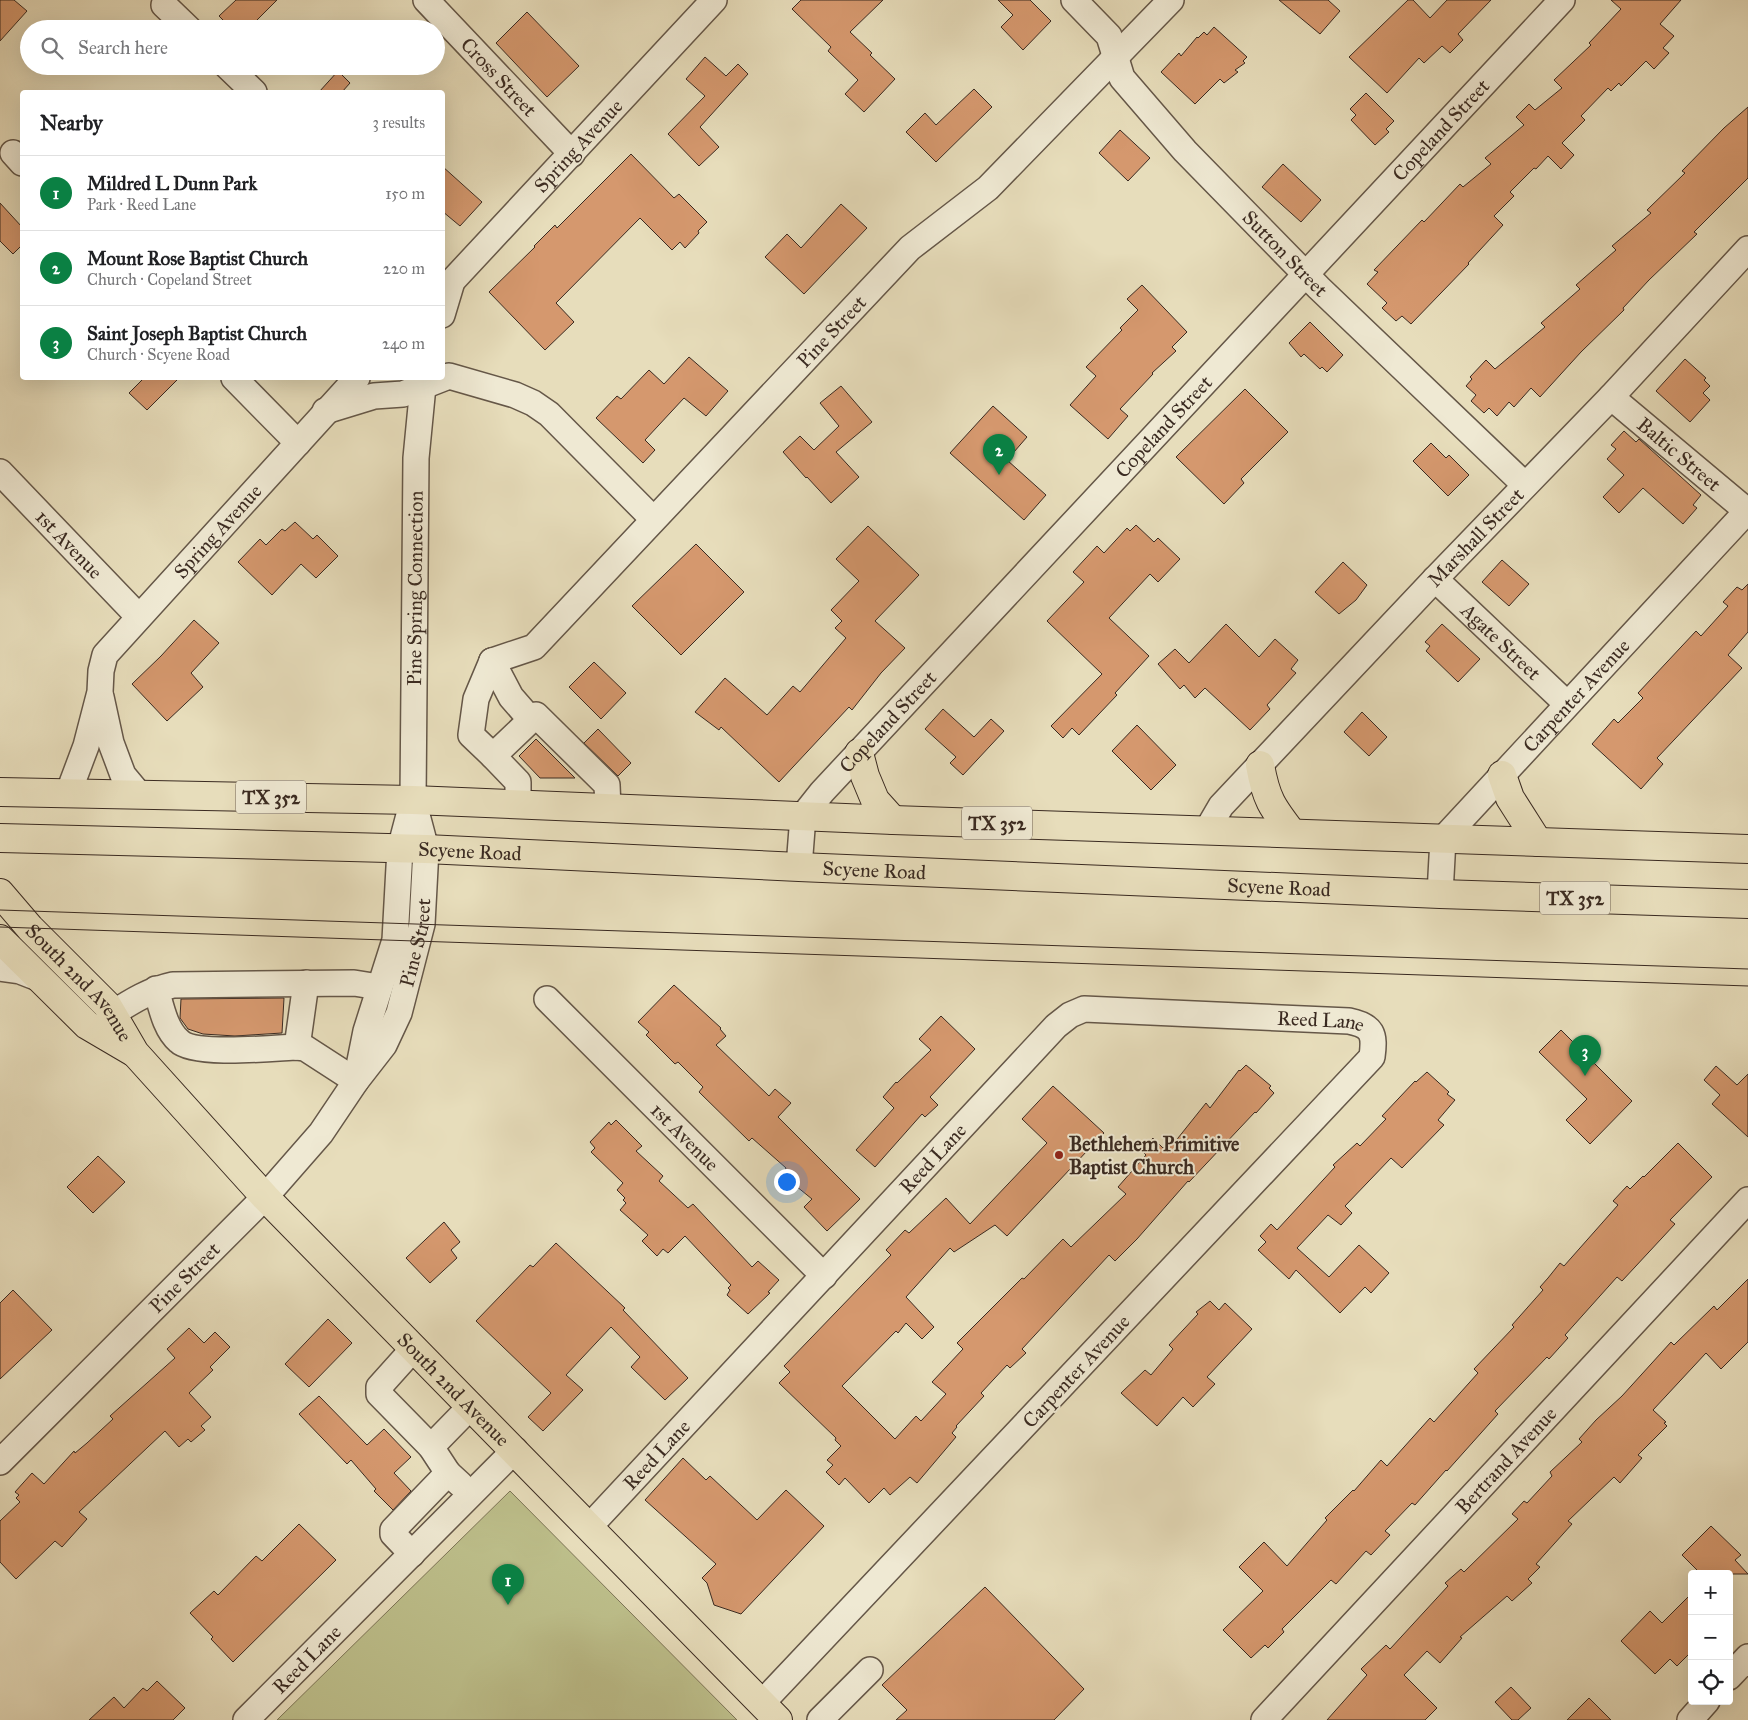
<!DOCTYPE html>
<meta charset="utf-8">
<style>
:root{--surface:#fff;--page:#f2f2f2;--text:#202124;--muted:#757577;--line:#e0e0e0;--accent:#0b8043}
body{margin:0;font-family:"IM FELL Great Primer",serif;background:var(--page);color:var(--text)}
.controls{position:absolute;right:15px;bottom:15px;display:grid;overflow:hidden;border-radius:5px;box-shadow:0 5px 20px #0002}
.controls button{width:45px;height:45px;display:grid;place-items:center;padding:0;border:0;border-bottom:1px solid var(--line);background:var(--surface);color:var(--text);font:25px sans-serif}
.you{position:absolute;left:786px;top:1181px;width:18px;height:18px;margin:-12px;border:4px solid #fff;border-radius:50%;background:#1a73e8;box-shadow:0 0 0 8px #1a73e833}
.badge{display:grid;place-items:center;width:32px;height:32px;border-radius:50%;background:var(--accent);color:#fff;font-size:16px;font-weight:700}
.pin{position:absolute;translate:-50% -41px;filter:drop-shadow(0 1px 2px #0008)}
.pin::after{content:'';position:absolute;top:26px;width:18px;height:15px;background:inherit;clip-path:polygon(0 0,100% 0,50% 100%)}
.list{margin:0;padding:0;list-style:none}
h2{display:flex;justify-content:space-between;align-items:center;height:65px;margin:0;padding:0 20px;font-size:21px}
h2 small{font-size:16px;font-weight:400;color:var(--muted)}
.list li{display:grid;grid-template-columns:32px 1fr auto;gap:15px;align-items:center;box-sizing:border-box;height:75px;padding:0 20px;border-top:1px solid var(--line)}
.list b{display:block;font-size:19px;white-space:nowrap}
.list p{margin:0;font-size:16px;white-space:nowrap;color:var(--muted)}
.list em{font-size:16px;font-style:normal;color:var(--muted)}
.icon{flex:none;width:28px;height:28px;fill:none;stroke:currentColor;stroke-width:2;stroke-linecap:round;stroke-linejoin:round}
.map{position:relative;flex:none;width:1748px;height:1720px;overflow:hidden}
.search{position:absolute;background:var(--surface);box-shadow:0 5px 20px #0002;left:20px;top:20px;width:425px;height:55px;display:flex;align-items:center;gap:12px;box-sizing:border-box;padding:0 18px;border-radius:28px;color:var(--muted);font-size:19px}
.panel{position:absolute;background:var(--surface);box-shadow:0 5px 20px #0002;left:20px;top:90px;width:425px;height:290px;border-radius:5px}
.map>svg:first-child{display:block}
.green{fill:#bdbf8b;stroke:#7c7456}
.building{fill:#d5986e;stroke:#3a2a21}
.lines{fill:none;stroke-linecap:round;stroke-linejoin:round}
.minor-casing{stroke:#655748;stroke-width:28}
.major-casing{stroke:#3a2a21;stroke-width:30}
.minor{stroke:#efe9d3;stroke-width:25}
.major{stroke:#e7ddbb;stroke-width:28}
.tram{stroke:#3a2a21;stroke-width:1}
.poi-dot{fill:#8f2418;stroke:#efe9d3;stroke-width:2}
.labels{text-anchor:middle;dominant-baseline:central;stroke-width:4;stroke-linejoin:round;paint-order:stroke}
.shield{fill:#efe9d3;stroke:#706356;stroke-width:1}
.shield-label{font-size:19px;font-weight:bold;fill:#3a2a21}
.street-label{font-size:20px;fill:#3a2a21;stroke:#efe9d3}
.poi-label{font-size:20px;font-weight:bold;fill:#3a2a21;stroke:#efe9d3;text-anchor:start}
</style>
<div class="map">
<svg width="1748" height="1720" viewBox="0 0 1748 1720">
<rect width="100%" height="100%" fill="#e7ddbb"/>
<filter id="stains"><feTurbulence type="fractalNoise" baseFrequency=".004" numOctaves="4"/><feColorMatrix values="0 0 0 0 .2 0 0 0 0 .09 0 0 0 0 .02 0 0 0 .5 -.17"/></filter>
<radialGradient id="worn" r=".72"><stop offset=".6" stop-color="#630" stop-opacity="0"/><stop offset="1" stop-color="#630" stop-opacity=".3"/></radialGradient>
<path class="green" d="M510,1491L737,1720H277Z"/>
<g class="building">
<path d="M0,0H14L27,11L0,41Z"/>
<path d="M236,0H277L248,29H232L219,16Z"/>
<path d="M801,0H883L850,32L872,53L870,55L895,79L864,112L845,94L858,80L828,51L831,47L792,9Z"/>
<path d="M998,0H1030L1051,21L1023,50L1001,27L1013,15Z"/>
<path d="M1279,0H1328L1340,11L1320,34Z"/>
<path d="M1408,0H1413L1430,18L1447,0H1491L1458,34L1463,40L1450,53L1442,46L1424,63L1419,58L1387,93L1349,57Z"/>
<path d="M1611,0H1681L1660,24L1674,36L1663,48L1669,53L1654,69L1646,61L1621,86L1619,83L1611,91L1608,88L1581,116L1585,120L1562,143L1574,155L1561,169L1548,156L1536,169L1534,168L1510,192L1514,196L1494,216L1503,225L1468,263L1469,264L1411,324L1402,316L1396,321L1382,308L1387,303L1367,284L1378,272L1374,270L1422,220L1424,222L1460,184L1463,187L1491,164L1485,158L1524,125L1516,117L1529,104L1535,110L1562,88L1554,80L1591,45L1589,43L1621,9Z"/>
<path d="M527,12L579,66L547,97L496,43Z"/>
<path d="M1214,27L1247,57L1243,61L1245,63L1235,70L1238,72L1224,83L1220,79L1195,104L1161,72L1179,53L1181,56L1197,37L1198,38L1204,32L1207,35Z"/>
<path d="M705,57L726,76L738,64L748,74L700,127L719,147L699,166L668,134L705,96L686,79Z"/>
<path d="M338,71L350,83L342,92H319Z"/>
<path d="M974,89L992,107L936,162L906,132L925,113L936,125Z"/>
<path d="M1366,93L1394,121L1386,129L1389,132L1375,145L1351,120L1356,115L1350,109Z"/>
<path d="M1748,107V178L1694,232L1697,234L1649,280L1623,308L1624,310L1581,352L1540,397L1531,388L1514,407L1509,402L1497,416L1489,408L1484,413L1471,401L1476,395L1466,386L1472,379L1470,377L1486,360L1495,369L1545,327L1541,323L1580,289L1576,285L1616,250L1612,246L1651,213L1647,210L1685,173L1682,171L1724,128Z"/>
<path d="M1120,130L1150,158L1128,181L1099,153Z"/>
<path d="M631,154L674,198L679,194L707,222L698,231L699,233L685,248L680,242L672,250L640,218L556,303L574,322L545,350L489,292L535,247L534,246L555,225L557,228Z"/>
<path d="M1283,164L1321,200L1301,222L1262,187Z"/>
<path d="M442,166L482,202L460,226L442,211Z"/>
<path d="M0,203L22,227V245L13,254L0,241Z"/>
<path d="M841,204L867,228L804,294L765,257L787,234L801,248Z"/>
<path d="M1142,285L1187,332L1172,347L1176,351L1152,373L1153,374L1120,409L1128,416L1108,439L1070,405L1096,376L1086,367L1122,330L1120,328L1138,310L1127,299Z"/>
<path d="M1310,322L1343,355L1327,372L1322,367L1320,369L1304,354L1301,357L1289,343Z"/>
<path d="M689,357L728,391L706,416L684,398L645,440L655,450L643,463L596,418L617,396L621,399L649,370L664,384Z"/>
<path d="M1685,359L1706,378L1704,380L1710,386L1703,393L1710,400L1690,422L1656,391Z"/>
<path d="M144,378H179L147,410L129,393Z"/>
<path d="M841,386L872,422L836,452L859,477L831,503L807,477L806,478L783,452L800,436L814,450L839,426L820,403Z"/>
<path d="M1245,389L1288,432L1241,479L1244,483L1224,504L1176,457Z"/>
<path d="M993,406L1027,437L1007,460L1046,495L1024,520L950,453Z"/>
<path d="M1624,431L1636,442L1639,439L1701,495L1693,505L1697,508L1683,524L1643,488L1619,513L1603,497L1624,475L1607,459L1616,449L1611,445Z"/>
<path d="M1431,443L1446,458L1449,455L1469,475L1448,496L1413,461Z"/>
<path d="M295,522L313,539L317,535L338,556L316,578L301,564L272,595L238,562L260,539L266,545L282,529L285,531Z"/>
<path d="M1136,525L1154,542L1158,538L1180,559L1158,582L1150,574L1109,618L1149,656L1115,693L1117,695L1079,735L1072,728L1063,738L1051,726L1102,674L1047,621L1084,582L1073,572L1097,546L1104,553L1127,528L1130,531Z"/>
<path d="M868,526L919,575L875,621L905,648L881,673L852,710L849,707L779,782L721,727L719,730L695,712L725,678L767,715L793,686L800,692L846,638L835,628L842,621L831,610L859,581L836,559Z"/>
<path d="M696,544L744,592L681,655L632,606Z"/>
<path d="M1502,560L1529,584L1509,606L1482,582Z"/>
<path d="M1343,562L1367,585L1356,600L1339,614L1315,592Z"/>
<path d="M1748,584V632L1728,655L1742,668L1657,758L1663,764L1641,789L1592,744L1614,719L1618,723L1643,698L1638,693L1696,631L1701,636L1728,606L1723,602L1737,587L1742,590Z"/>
<path d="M194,620L219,643L191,673L203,687L167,721L132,684L161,656Z"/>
<path d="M1226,624L1259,657L1275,639L1298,660L1291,669L1296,673L1267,705L1270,709L1250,730L1205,688L1195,698L1184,685L1180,689L1158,664L1175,649L1189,663Z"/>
<path d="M1442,624L1480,659L1458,682L1426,651L1430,646L1425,642Z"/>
<path d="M594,662L626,693L601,719L569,687Z"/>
<path d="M943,709L974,737L991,719L1004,731L963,775L950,763L956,757L925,729Z"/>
<path d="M1362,712L1387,737L1369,756L1344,732Z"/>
<path d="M1137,725L1176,765L1151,790L1112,751Z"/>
<path d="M598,729L631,763L618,776L584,743Z"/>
<path d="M536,739L575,778H540L519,756Z"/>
<path d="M674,985L721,1028L720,1029L726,1036L716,1045L769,1096L775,1089L791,1103L778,1117L860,1199L827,1231L804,1207L812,1199L791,1182L794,1178L785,1170L786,1168L752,1138L749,1141L699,1092L703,1087L678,1062L675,1064L646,1035L649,1032L638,1022Z"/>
<path d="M284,998L282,1033L235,1036L203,1034L188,1029L180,1018L181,999Z"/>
<path d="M941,1016L975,1049L930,1097L938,1105L925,1117L922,1114L875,1167L856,1150L894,1108L883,1097L896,1082L897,1083L931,1050L919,1039Z"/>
<path d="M1561,1030L1632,1101L1590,1144L1566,1120L1587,1099L1539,1052Z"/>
<path d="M1246,1065L1271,1086L1269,1088L1274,1093L1256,1113L1255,1112L1189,1182L1188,1181L1137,1239L1115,1261L1109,1255L1022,1349L1026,1353L1010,1368L1007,1365L981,1393L984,1396L956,1426L957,1427L952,1433L956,1437L917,1483L910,1477L890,1495L884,1488L869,1503L845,1478L839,1485L826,1472L833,1465L827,1460L841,1446L835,1440L836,1438L779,1383L790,1372L784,1366L891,1255L886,1250L905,1230L909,1233L946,1198L970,1224L1047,1143L1022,1119L1053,1086L1104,1133L1007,1236L995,1225L954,1252L950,1248L906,1297L934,1327L922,1339L906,1323L898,1333L896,1331L842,1386L895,1439L916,1416L921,1421L946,1394L932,1382L963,1349L957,1343L1022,1278L1024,1279L1063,1239L1071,1247L1126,1194L1118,1187L1146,1155L1141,1150L1153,1138L1163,1148L1171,1140L1174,1143L1206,1103L1210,1108L1239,1070L1240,1071Z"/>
<path d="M1716,1066L1737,1085L1748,1074V1137L1712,1104L1720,1095L1704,1080Z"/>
<path d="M1427,1072L1449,1092L1447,1094L1455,1100L1438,1120L1444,1125L1402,1168L1391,1158L1345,1206L1352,1213L1341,1225L1328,1215L1297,1248L1329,1277L1359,1245L1389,1273L1371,1293L1365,1287L1340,1313L1296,1270L1289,1279L1258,1250L1266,1242L1260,1236L1271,1224L1277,1230L1335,1167L1333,1165L1357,1143L1360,1146L1386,1119L1382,1116L1415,1081L1416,1082Z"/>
<path d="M616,1120L642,1146L636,1151L663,1176L659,1181L688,1208L693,1204L752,1267L758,1261L779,1280L768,1292L770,1293L748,1314L727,1295L730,1290L728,1288L731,1285L685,1236L668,1253L663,1249L657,1256L642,1241L648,1235L620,1210L626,1203L623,1200L625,1198L617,1190L623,1183L591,1152L595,1148L590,1142L609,1122L611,1125Z"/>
<path d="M1678,1143L1712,1177L1670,1220L1675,1224L1622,1281L1617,1277L1565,1335L1568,1338L1549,1359L1547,1357L1495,1411L1498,1414L1447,1471L1446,1470L1415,1505L1412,1503L1385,1531L1390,1535L1371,1555L1366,1551L1336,1584L1331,1580L1282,1629L1284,1632L1268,1648L1265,1645L1251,1658L1223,1630L1263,1591L1239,1567L1264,1542L1287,1566L1327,1520L1325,1518L1353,1490L1354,1491L1381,1460L1387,1466L1430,1418L1434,1422L1478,1373L1474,1369L1514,1327L1512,1325L1543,1290L1540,1287L1548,1278L1560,1263L1564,1266L1618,1205L1613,1201L1627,1186L1630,1189L1643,1176L1644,1177Z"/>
<path d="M98,1156L125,1182L93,1213L67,1187Z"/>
<path d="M444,1222L460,1242L451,1250L457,1258L430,1283L406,1258Z"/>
<path d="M556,1243L625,1308L623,1310L688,1378L665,1400L631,1367L640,1357L611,1327L566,1375L583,1390L543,1431L528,1417L551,1393L476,1321L530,1265L533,1267Z"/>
<path d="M1748,1279V1342L1721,1369L1706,1353L1653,1410L1666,1422L1664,1423L1667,1426L1638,1455L1642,1458L1620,1483L1614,1477L1568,1521L1572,1524L1536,1564L1540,1567L1528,1579L1532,1583L1512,1601L1507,1596L1460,1637L1462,1638L1440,1663L1427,1651L1404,1675L1437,1708L1425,1720H1327L1367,1675L1361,1669L1386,1645L1390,1649L1448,1586L1445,1583L1461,1569L1464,1572L1518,1519L1512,1514L1524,1501L1527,1503L1552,1476L1550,1472L1582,1442L1579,1439L1596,1420L1622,1396L1671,1342L1674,1345L1714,1306L1717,1310Z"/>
<path d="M13,1290L52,1330L0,1379V1303Z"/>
<path d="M1210,1301L1219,1310L1225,1303L1252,1329L1207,1377L1215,1384L1193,1407L1183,1397L1157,1426L1121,1393L1145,1370L1151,1375L1173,1349L1169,1345L1198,1314L1196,1312Z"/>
<path d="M328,1319L352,1343L309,1387L285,1364Z"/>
<path d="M189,1328L204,1343L215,1332L230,1347L210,1367L213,1370L189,1393L211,1417L201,1426L205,1430L191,1442L188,1439L179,1447L165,1431L79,1512L87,1519L62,1547L55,1541L16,1579L0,1562V1521L20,1502L16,1498L19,1495L15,1492L32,1473L44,1484L74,1451L75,1453L87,1443L113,1419L110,1416L175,1358L167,1349Z"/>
<path d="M319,1396L367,1445L384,1429L411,1457L394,1473L411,1491L393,1510L374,1491L376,1489L351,1460L347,1464L299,1414Z"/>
<path d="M683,1458L706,1480L710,1476L757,1520L786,1490L824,1526L741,1614L714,1605L707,1583L702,1578L716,1564L645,1500Z"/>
<path d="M299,1524L336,1560L233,1662L211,1639L213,1637L190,1613L214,1591L218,1595L256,1556L262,1561Z"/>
<path d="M1711,1526L1741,1555L1735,1560L1748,1574H1701L1682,1555Z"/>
<path d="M985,1587L1084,1689L1054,1720H896L907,1710L882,1685Z"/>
<path d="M1692,1593V1651L1677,1666L1670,1659L1655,1674L1621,1641L1650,1611L1662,1623Z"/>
<path d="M157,1681L185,1708L173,1720H89L114,1697L124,1708L143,1688L147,1691Z"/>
<path d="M1511,1687L1531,1708L1518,1720H1512L1495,1702Z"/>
<path d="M1589,1698L1611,1720H1567Z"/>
</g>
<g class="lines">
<defs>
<g id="minor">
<path id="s1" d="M426,0L572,154"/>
<path id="s2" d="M1074,0L1109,36L1122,78L1185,151L1319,288L1525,485"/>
<path d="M164,5L189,29"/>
<path d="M227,66L254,92"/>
<path d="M13,153L22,163"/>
<path id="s3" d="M442,292L714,0"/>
<path d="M442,315L451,285"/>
<path d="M234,378L298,443"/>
<path id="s4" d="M1611,397L1747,511"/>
<path d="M325,411L374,396L403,394L449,376L515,395L533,403L549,414L653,519"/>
<path id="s5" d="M0,472L139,617"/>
<path id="s6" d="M1435,579L1567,704"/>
<path id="s7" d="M492,661L534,647L910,248L988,188L1171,0"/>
<path d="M492,661L476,699L471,735L493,756"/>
<path d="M492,661L511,697L531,720"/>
<path d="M101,697L111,743L123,775L138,793"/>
<path id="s8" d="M68,794L86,746L100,692L101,671L105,655L357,378"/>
<path d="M518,804V782L493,756L536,715L607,785L608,808"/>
<path id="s9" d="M1207,830L1221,806L1435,579L1611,397L1748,249"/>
<path id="s10" d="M799,867L803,816L822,792L1562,0"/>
<path id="s11" d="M1440,894L1443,839L1748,510"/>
<path d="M0,968L20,971L38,978"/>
<path d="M156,989C161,1006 165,1029 179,1041C194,1056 274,1048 297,1047L305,1048L356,1081"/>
<path id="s12" d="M547,999L824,1276"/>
<path d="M112,1014C132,1001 150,990 173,985L354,983L379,987"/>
<path d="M297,1047L306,983"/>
<path id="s13" d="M357,1076L366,1031L395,940L400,849L413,800L416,458L423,386L425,378"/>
<path d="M414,1348L379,1387V1394L431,1447L448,1473"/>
<path d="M431,1447L471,1406"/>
<path id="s14" d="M0,1462L265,1197L321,1133L356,1081L384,1045L399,1013L422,924L426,849L413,800"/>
<path id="s15" d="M589,1527L1056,1026L1070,1015L1084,1009L1349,1021C1373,1026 1375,1034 1372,1057L762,1703"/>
<path d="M412,1554L393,1534V1530L448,1473L460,1484"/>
<path d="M1729,1677L1748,1657"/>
<path id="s16" d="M246,1720L515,1450"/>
<path d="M820,1720L870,1670"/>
<path id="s17" d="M1264,1720L1748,1200"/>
<path d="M1690,1720L1707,1701"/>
</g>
<g id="major">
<path d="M859,753L865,776L875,800L893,820"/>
<path d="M1260,765C1266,799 1272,807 1292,833"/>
<path d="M1502,775L1510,798L1538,842"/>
<path d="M0,792L413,800L893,820L1748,849"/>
<path id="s18" d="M0,838L426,849L799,867L1440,894L1748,904"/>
<path id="s19" d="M0,893L30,928L107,1005L135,1053L265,1197L778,1720"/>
<path d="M0,939L87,1025L133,1052"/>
</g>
</defs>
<use href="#minor" class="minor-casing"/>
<use href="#major" class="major-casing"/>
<use href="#minor" class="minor"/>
<use href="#major" class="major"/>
<g class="tram">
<path d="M0,910L1748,969"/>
<path d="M0,927L1748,986"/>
</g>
</g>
<circle class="poi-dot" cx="1059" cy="1155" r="5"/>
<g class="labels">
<g class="shield">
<rect x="236" y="780.5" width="70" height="33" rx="4"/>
<rect x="962" y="806.5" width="70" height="33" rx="4"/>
<rect x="1540" y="881.5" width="70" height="33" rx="4"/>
</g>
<g class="shield-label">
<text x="271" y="797">TX 352</text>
<text x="997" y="823">TX 352</text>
<text x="1575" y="898">TX 352</text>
</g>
<g class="street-label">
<text stroke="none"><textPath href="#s1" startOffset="106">Cross Street</textPath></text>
<text stroke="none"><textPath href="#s10" startOffset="988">Copeland Street</textPath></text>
<text stroke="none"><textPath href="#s3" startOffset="200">Spring Avenue</textPath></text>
<text stroke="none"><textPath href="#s2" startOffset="334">Sutton Street</textPath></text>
<text stroke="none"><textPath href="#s7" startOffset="478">Pine Street</textPath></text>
<text stroke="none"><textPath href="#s10" startOffset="582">Copeland Street</textPath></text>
<text stroke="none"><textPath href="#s4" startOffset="89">Baltic Street</textPath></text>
<text stroke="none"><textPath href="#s8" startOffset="312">Spring Avenue</textPath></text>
<text stroke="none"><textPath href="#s9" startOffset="398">Marshall Street</textPath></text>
<text stroke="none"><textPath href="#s5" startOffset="100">1st Avenue</textPath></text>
<text stroke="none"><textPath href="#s13" startOffset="495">Pine Spring Connection</textPath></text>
<text stroke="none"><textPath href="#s6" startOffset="91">Agate Street</textPath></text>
<text stroke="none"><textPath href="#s11" startOffset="251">Carpenter Avenue</textPath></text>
<text stroke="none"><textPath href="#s10" startOffset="178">Copeland Street</textPath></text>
<text stroke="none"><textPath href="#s18" startOffset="470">Scyene Road</textPath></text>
<text stroke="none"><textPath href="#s18" startOffset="875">Scyene Road</textPath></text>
<text stroke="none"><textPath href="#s18" startOffset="1280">Scyene Road</textPath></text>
<text stroke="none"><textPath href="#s14" startOffset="676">Pine Street</textPath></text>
<text stroke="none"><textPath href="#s19" startOffset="120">South 2nd Avenue</textPath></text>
<text stroke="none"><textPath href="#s15" startOffset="955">Reed Lane</textPath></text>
<text stroke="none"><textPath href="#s12" startOffset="195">1st Avenue</textPath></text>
<text stroke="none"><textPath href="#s15" startOffset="504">Reed Lane</textPath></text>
<text stroke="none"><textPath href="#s14" startOffset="261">Pine Street</textPath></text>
<text transform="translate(1076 1371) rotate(-47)">Carpenter Avenue</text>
<text stroke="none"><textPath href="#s19" startOffset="674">South 2nd Avenue</textPath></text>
<text stroke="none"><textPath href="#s15" startOffset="99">Reed Lane</textPath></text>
<text stroke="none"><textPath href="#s17" startOffset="355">Bertrand Avenue</textPath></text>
<text stroke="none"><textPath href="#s16" startOffset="86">Reed Lane</textPath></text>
</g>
<g class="poi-label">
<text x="1069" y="1144">Bethlehem Primitive<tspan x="1069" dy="23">Baptist Church</tspan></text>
</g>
</g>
<rect width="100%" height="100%" filter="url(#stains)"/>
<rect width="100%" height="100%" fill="url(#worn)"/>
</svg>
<div class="controls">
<button>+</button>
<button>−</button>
<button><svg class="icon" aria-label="locate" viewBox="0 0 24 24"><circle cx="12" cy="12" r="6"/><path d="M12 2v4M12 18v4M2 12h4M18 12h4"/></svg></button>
</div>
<div class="you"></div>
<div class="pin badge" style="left:508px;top:1605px">1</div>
<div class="pin badge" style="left:999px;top:475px">2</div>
<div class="pin badge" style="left:1585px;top:1076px">3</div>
<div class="search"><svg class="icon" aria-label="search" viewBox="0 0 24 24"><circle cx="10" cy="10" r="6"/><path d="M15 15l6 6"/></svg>Search here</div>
<section class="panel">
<h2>Nearby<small>3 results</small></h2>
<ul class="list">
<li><span class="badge">1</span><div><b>Mildred L Dunn Park</b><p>Park · Reed Lane</p></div><em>150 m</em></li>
<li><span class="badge">2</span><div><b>Mount Rose Baptist Church</b><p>Church · Copeland Street</p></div><em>220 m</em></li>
<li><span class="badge">3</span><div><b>Saint Joseph Baptist Church</b><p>Church · Scyene Road</p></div><em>240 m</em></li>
</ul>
</section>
</div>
